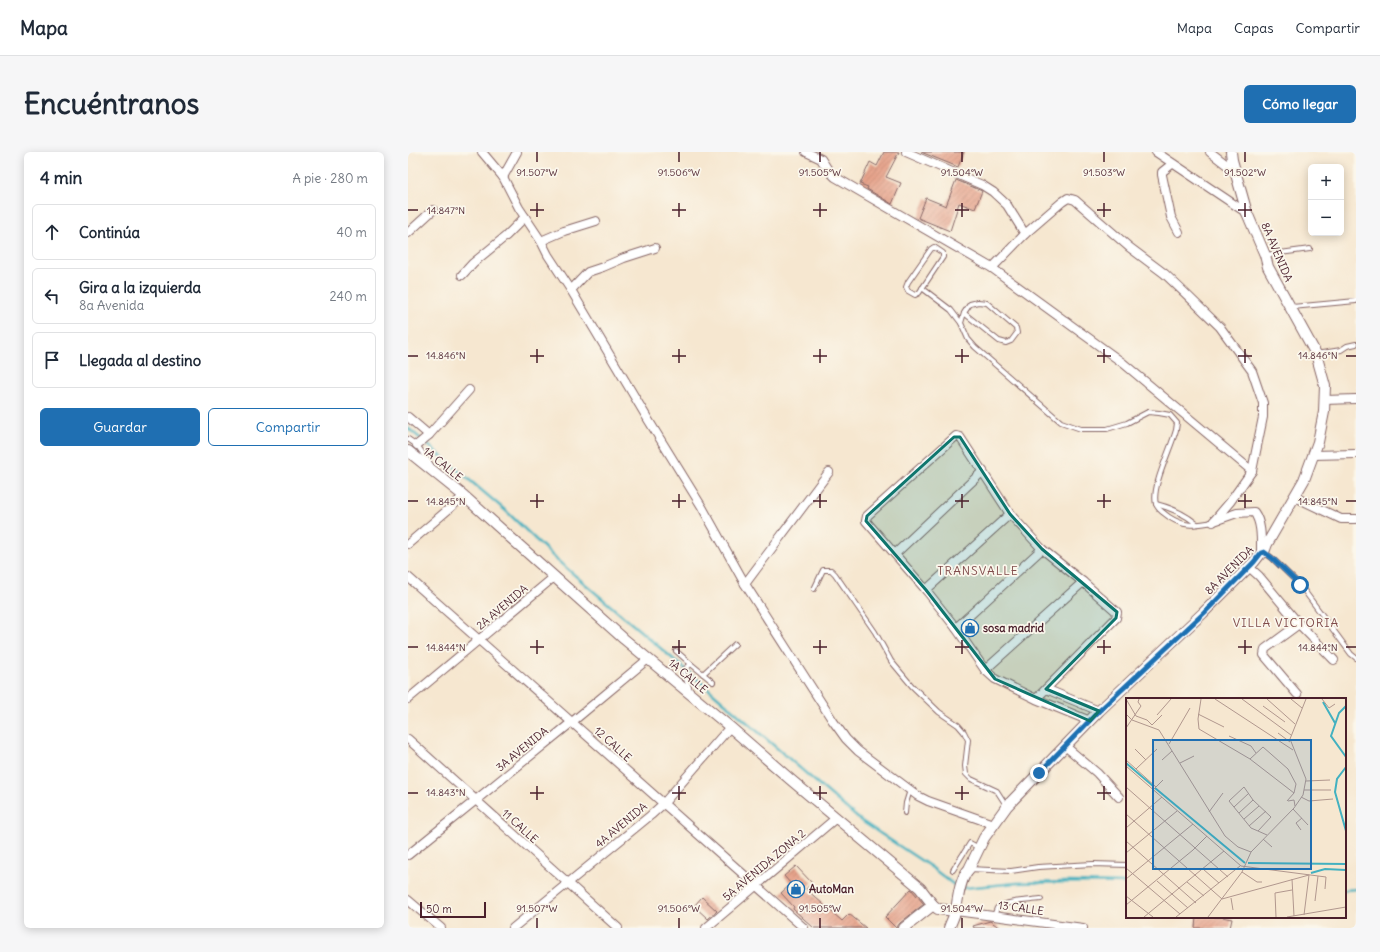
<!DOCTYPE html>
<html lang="es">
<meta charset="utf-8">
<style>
:root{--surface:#fff;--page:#f6f6f7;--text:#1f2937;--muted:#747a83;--line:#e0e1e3;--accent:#1f6fb2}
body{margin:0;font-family:Delius,sans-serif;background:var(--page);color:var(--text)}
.controls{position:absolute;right:12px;top:12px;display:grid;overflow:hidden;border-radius:6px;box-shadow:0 2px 10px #0003}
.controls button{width:36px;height:36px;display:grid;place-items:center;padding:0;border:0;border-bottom:1px solid var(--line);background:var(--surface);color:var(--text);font:20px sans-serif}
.scale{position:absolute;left:12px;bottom:10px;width:66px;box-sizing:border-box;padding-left:4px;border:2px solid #4a1f2b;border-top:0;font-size:11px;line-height:14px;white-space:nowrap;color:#4a1f2b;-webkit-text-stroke:3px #fbf7ec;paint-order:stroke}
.stop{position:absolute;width:12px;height:12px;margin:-9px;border:3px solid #1f6fb2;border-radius:50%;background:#fff}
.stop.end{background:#1f6fb2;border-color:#fff;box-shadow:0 1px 4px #0008}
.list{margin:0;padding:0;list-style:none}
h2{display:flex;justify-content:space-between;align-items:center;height:52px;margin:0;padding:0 16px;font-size:17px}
h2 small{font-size:13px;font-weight:400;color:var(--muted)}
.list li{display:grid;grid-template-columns:26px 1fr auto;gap:12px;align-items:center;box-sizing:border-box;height:56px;margin:0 8px 8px;padding:0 8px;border:1px solid var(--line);border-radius:6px}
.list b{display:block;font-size:15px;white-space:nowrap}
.list p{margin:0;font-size:13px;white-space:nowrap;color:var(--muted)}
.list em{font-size:13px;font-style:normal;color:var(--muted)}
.actions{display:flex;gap:8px;padding:12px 16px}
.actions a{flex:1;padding:9px 0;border:1px solid var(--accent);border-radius:6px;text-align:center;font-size:14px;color:var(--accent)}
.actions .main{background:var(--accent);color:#fff}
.icon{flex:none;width:22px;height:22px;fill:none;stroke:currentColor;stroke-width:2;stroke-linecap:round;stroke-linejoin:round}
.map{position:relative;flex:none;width:948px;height:776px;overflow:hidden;border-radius:6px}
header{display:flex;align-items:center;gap:24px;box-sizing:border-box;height:56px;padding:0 20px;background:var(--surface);border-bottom:1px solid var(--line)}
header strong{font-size:19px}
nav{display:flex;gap:22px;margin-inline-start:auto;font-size:14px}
.intro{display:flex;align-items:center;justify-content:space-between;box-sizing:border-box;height:96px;padding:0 24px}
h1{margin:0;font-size:28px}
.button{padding:10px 18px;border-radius:6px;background:var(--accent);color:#fff;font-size:14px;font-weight:700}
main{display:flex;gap:24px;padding:0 24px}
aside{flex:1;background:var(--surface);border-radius:6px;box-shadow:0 2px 10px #0003}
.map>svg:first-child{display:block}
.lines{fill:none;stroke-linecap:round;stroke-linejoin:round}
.stream{stroke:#43b1c0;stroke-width:2.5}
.building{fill:url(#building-hatch)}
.service-casing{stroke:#866565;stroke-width:6}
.minor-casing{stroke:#866565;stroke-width:10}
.tertiary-casing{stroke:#866565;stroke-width:12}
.service{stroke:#fff;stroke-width:4}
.minor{stroke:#fff;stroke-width:8}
.tertiary{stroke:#fff;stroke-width:10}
.route{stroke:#1f6fb2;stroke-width:5}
.marked{fill:#0f766e;fill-opacity:0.2;stroke:#0f766e;stroke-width:3;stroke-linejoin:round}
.ticks{fill:none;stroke:#4a1f2b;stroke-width:1.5}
.labels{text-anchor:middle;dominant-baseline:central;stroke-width:3.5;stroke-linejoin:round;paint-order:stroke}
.street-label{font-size:11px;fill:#4a1f2b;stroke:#fbf7ec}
.poi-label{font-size:11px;font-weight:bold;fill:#4a1f2b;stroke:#fbf7ec;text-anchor:start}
.neighbourhood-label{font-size:12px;letter-spacing:1px;fill:#814c4c;stroke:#fbf7ec}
.inset-river{fill:none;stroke:#43b1c0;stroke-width:2}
.inset-road{fill:none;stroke:#b1978e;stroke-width:1}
.view{fill:#1f6fb2;fill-opacity:0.15;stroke:#1f6fb2;stroke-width:2}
.inset-edge{fill:none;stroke:#4a1f2b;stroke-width:2}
.ticks-label{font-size:10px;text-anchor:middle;fill:#4a1f2b;stroke:#fbf7ec;stroke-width:3.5;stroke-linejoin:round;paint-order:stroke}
</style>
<header>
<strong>Mapa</strong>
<nav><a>Mapa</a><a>Capas</a><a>Compartir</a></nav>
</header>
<div class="intro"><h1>Encuéntranos</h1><a class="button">Cómo llegar</a></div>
<main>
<aside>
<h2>4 min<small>A pie · 280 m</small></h2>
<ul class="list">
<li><svg class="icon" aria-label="ahead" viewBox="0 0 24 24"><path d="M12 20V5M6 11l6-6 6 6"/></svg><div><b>Continúa</b></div><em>40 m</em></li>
<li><svg class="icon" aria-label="left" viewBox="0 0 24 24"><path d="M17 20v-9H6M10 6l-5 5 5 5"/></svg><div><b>Gira a la izquierda</b><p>8a Avenida</p></div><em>240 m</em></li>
<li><svg class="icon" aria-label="arrive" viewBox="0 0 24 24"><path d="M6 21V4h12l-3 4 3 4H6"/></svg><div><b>Llegada al destino</b></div></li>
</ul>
<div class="actions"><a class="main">Guardar</a><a>Compartir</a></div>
</aside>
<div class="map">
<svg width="948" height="776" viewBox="0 0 948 776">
<defs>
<pattern id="building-hatch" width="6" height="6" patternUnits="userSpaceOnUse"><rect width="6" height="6" fill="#e6a189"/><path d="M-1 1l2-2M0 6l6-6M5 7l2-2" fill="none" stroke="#bc8370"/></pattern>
</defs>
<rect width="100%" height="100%" fill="#fbf7ec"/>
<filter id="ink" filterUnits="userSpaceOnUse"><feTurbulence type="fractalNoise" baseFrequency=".025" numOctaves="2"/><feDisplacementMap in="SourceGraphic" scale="8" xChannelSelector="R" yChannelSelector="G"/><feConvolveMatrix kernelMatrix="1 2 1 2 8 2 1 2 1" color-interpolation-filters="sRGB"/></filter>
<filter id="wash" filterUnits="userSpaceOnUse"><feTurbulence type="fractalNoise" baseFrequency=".012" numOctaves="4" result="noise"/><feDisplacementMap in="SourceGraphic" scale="16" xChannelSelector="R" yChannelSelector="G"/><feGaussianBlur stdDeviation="0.9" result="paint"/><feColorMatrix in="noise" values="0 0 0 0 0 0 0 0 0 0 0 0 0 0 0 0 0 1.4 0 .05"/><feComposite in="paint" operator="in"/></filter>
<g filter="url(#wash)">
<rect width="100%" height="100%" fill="#f6e7d0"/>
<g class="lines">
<g class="stream">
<path d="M0,276L98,359L150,409L304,540L452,668L523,715L550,736"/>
<path d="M555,736L609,731L661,730L719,731"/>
<path d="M937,738L948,737"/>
</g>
</g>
<g id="blocks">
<g class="building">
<path d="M476,0H491L478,25L493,31L484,52L459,37L460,35L452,32L462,10L469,14Z"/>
<path d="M513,0H556L550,15Z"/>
<path d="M548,28L574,39L567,57L551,51L542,79L510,66L518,46L538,54Z"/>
<path d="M388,714L404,731L398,737L434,769L441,762L458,776H406L385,757L386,755L373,741L383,732L376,724Z"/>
<path d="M503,737L516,752L492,771L488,776L477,765Z"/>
<path d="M294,745L309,759L300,767L286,754Z"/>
<path d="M788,765H814L824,767L822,776H787Z"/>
<path d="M582,769L592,776H566L565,774Z"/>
</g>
</g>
</g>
<g filter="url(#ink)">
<use href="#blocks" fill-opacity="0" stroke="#866565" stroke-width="1"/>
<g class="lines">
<defs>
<g id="service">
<path d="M526,95L535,101V105L511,141L507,143L500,139L498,135L500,130L523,97Z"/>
<path d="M857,103L902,97"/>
<path d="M514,136L543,158L553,171"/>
<path d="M884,155L948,149"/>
<path d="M556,161L591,189L598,191L603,189L609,181L608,176L579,151L570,150L562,152L556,161L553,171L560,187L567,195L653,270L673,277H699L719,271L740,260L751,261L762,263L769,271L768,278C763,297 743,335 748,352C750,358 756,361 761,365C778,376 786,373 805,370"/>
<path d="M908,202L933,198L939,194L948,192"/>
<path d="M0,287L9,293L23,313"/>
<path d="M748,352C764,356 776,361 789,372"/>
<path d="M856,400L864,406L892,433L943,502L948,506"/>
<path d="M406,437L415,418H423L427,422L467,480L483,509L504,534L531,560L550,573L556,580L560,588L557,614L558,622L563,627L589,639L598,653"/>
<path d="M268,499L283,512"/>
<path d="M295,522L327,492"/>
<path d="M282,538L275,519L283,512L305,530"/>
<path d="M497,661L498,651L502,638"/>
<path d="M561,717L603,719L630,715L685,712L719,713"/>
<path d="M545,718L562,691L571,696"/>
<path d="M586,764L589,756C602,748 619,749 633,747"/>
</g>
<g id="minor">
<path d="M74,0L95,25L111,56L133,89L140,103L163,138L241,269L294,355L337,432L425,569L438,587L450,599L510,644L520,649L585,672"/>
<path d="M398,0L413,7L420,18L427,25L584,116L715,211L844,319"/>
<path d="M498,0L574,33L585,40L599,53L617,82"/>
<path d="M748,0L839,61"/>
<path d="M802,0L828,20"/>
<path d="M764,12L754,20V23L763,65L771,80"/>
<path d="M95,25L109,0"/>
<path d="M0,81L25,58"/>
<path d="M133,89L156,79L188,69"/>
<path d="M584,116L617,82L654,50L660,46L667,48L721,95L757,122L777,141L812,175L844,219L855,251V265L844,319L822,350L805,370"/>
<path d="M54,123L65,111L98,84L117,65"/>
<path d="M163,138L180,120L195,115L216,106L247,96"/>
<path d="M916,248L948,247"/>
<path d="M0,265L21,283"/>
<path d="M9,293L21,283L61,238"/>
<path d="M905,303L948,302"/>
<path d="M887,345L933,367H948"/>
<path d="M806,369L829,361L846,360C854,371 853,387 853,401"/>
<path d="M0,392L56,344"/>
<path d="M487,402L575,319"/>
<path d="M841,415L851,424L891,472L926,508"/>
<path d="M0,425L396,776"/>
<path d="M337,432L421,320"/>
<path d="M518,438L602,362"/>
<path d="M548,476L634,397"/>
<path d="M577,518L675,430"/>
<path d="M638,537L691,559"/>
<path d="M889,542L856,503L857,497L891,472"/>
<path d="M0,547L146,425"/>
<path d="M628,547L708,466L709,460L675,430L634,397L602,362L552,285L548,284L459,364L458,369L518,438L548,476L577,518L587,527L628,547L682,569"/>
<path d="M0,587L210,776"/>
<path d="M657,594L689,621L711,645"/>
<path d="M0,703L164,570L240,507"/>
<path d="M0,748L33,776"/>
<path d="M548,759L675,776"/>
<path d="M105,776L243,663L255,652L322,575"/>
<path d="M298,776L428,666"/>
</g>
<g id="tertiary">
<path d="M0,299L56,344L216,487L322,575L383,628L512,736L525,753L530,757L548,759"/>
<path d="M496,776L525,753"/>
<path d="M541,776C543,770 546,765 548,758C550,746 552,726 561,717L576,686L599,654L691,559L795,461L846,410L853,401L856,400L859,392L896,328L910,290L916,260L917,234L908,202L860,115L857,103L839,61L824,8L823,0"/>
</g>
</defs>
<use href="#service" class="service-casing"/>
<use href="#minor" class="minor-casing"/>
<use href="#tertiary" class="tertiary-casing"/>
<use href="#service" class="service"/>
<use href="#minor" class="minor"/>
<use href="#tertiary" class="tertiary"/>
</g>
</g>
<g class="lines" filter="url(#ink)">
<path class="route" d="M631,621L691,559L796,461L846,410L853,401L856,400L864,406L892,433"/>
</g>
<path class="marked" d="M546,285H552L602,362L634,397L709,460L708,466L638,537L691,559L682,569L587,527L518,438L458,369L459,364Z"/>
<path class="ticks" d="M129,0V10M271,0V10M412,0V10M554,0V10M696,0V10M837,0V10M129,51V65M271,51V65M412,51V65M554,51V65M696,51V65M837,51V65M0,58H10M122,58H136M264,58H278M405,58H419M547,58H561M689,58H703M830,58H844M129,197V211M271,197V211M412,197V211M554,197V211M696,197V211M837,197V211M0,204H10M122,204H136M264,204H278M405,204H419M547,204H561M689,204H703M830,204H844M938,204H948M129,342V356M271,342V356M412,342V356M554,342V356M696,342V356M837,342V356M0,349H10M122,349H136M264,349H278M405,349H419M547,349H561M689,349H703M830,349H844M938,349H948M129,488V502M271,488V502M412,488V502M554,488V502M696,488V502M837,488V502M0,495H10M122,495H136M264,495H278M405,495H419M547,495H561M689,495H703M830,495H844M938,495H948M129,634V648M271,634V648M412,634V648M554,634V648M696,634V648M0,641H10M122,641H136M264,641H278M405,641H419M547,641H561M689,641H703M129,766V776M271,766V776M412,766V776M554,766V776"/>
<defs>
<symbol id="shop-ring" viewBox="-11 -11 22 22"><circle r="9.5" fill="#fbf7ec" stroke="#1f6fb2" stroke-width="1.5"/><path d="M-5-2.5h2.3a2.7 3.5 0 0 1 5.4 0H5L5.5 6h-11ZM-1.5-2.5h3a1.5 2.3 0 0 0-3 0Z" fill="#1f6fb2"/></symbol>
</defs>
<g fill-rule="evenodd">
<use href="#shop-ring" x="552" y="466" width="20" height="20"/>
<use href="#shop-ring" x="378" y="727" width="20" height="20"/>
</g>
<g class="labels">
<g class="street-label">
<text transform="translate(869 100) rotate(67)">8A AVENIDA</text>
<text transform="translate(35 312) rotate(39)">1A CALLE</text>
<text transform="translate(821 418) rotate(-45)">8A AVENIDA</text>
<text transform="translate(94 455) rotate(-40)">2A AVENIDA</text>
<text transform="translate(280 524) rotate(40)">1A CALLE</text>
<text transform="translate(205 592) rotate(42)">12 CALLE</text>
<text transform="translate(114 597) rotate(-39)">3A AVENIDA</text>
<text transform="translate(213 673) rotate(-40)">4A AVENIDA</text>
<text transform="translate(112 674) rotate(42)">11 CALLE</text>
<text transform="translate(356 713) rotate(-40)">5A AVENIDA ZONA 2</text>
<text transform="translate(613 756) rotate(8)">13 CALLE</text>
</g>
<g class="poi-label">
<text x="575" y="476">sosa madrid</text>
<text x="401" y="737">AutoMan</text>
</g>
<g class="neighbourhood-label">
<text x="570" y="418">TRANSVALLE</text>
<text x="878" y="470">VILLA VICTORIA</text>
</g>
</g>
<g transform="translate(718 546)">
<rect width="220" height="220" fill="#f6e7d0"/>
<path class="inset-river" d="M197,4L209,25M220,8L213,15L205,38L220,59M0,65L27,88M220,69L211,81L209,94L220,133M29,90L119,165M122,165L220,166M185,175L199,171L220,172"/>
<path class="inset-road" d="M0,1L10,18L21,22L26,27L36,17M75,1L72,21L73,31L124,61L168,95M89,1L167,52M116,1L165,37M141,1L169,26M165,1L176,10M196,1L203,10L209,6M137,8L159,24M0,16L6,22L33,32L99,138L112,149L125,154M72,16L98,29M31,17L45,1M0,30L15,8L12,4L13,1M152,35L164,44M103,38L125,48L130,55M43,46L64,10M9,51L20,62M124,61L137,49L162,71L170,86L168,95L161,103M0,62L30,89M36,62L46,53M54,65L68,58M0,68L115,168L200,179L199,191M10,71L31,51M180,83L204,82M0,89L102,179M28,91L37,82M178,92H205M175,99L183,103L207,101M162,103L168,102L169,108M108,109L123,95M167,111L182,127M83,114L97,95M113,115L127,102M0,116L96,201L183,177L178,217M118,121L133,108M123,128L140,113M0,130L36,99M175,132L170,125L176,120M132,133L145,119L127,102L118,89L103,103L125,130L132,133L141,137M137,141L146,149M0,143L70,205M0,155L51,113M0,170L54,216M77,171L93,185M116,174L131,184H136M0,181L67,126M166,181L168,218M31,183L62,210M61,184L78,198M0,198L27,219M105,200L107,212M189,203L192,178M0,207L67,152L81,138M18,219L98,153M50,219L114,168M82,219L116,174L125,154L168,110L177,97L180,81L164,41L180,1M150,219L149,195L166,192M161,219L220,209"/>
<path class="view" d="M27,42H185V171H27Z"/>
<rect width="220" height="220" class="inset-edge"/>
</g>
<g class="ticks-label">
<text x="129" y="24">91.507°W</text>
<text x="271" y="24">91.506°W</text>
<text x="412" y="24">91.505°W</text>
<text x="554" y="24">91.504°W</text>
<text x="696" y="24">91.503°W</text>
<text x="837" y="24">91.502°W</text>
<text x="38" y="62">14.847°N</text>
<text x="38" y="207">14.846°N</text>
<text x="910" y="207">14.846°N</text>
<text x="38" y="353">14.845°N</text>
<text x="910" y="353">14.845°N</text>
<text x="38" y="499">14.844°N</text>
<text x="910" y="499">14.844°N</text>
<text x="38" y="644">14.843°N</text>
<text x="129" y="760">91.507°W</text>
<text x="271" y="760">91.506°W</text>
<text x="412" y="760">91.505°W</text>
<text x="554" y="760">91.504°W</text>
</g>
</svg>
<div class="controls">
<button>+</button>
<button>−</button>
</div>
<div class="scale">50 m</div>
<div class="stop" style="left:892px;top:433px"></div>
<div class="stop end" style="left:631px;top:621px"></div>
</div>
</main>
